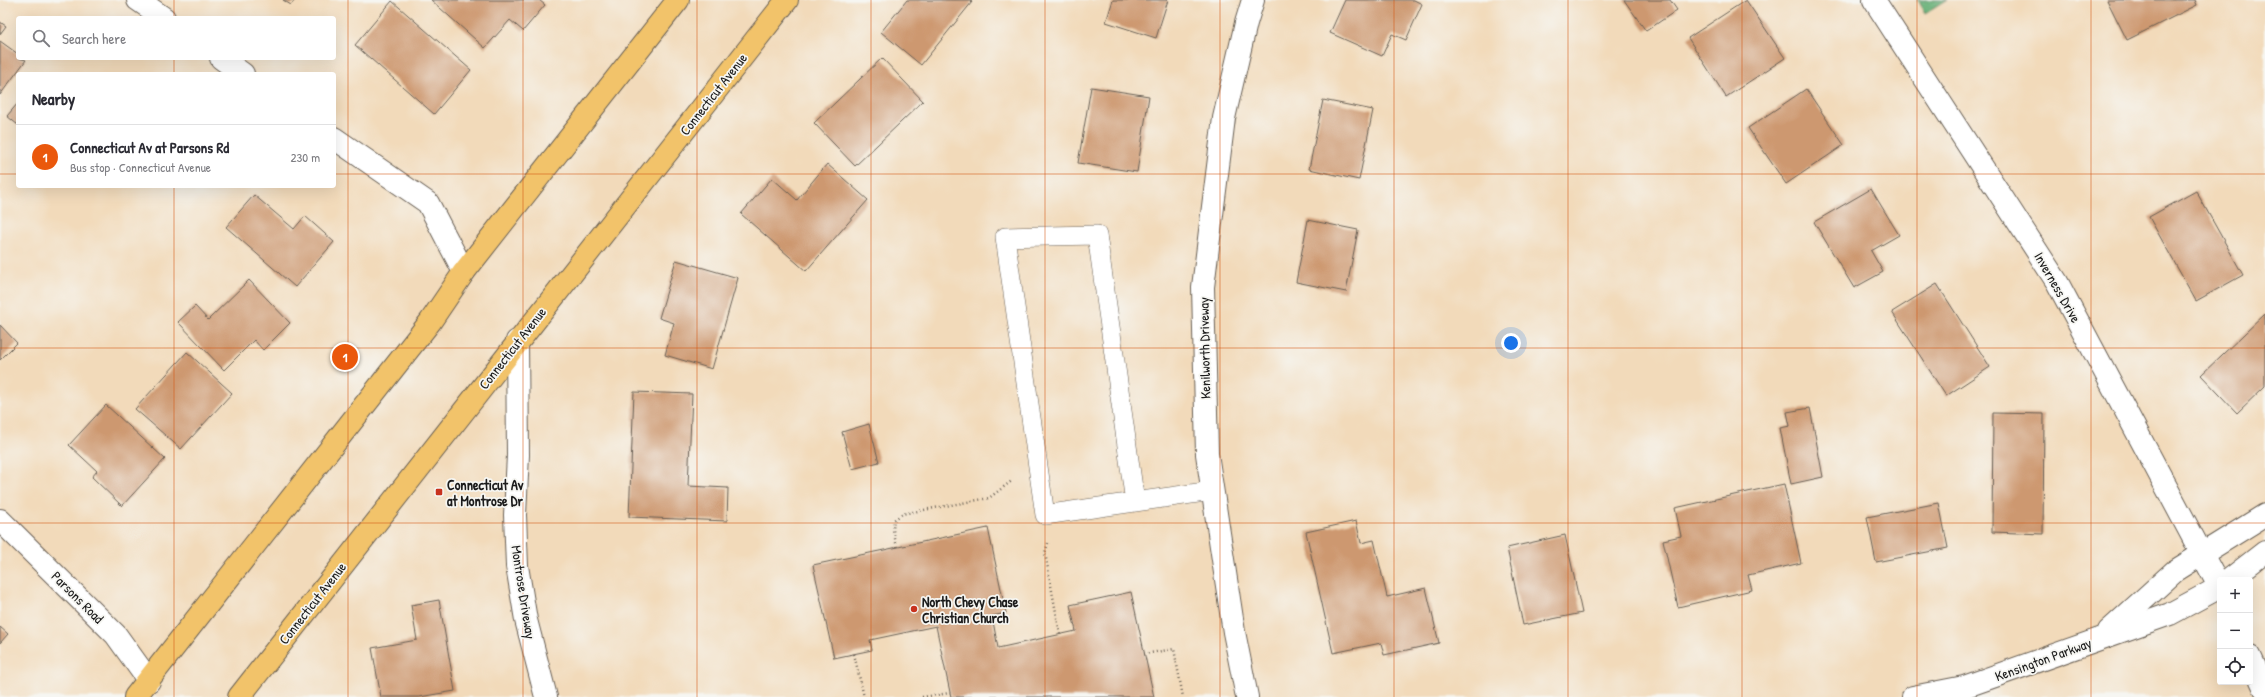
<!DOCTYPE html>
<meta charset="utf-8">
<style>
:root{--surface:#fff;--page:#f7f7f7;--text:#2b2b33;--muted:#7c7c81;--line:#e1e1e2;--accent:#ea580c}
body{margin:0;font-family:"Patrick Hand",sans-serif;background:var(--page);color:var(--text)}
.controls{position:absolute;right:12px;bottom:12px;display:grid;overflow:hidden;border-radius:4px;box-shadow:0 4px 16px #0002}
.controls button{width:36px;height:36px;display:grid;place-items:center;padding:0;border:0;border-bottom:1px solid var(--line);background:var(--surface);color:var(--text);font:20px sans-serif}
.you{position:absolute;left:1511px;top:343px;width:14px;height:14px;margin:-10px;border:3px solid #fff;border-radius:50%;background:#1a73e8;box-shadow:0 0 0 6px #1a73e833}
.badge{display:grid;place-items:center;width:26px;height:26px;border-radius:50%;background:var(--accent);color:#fff;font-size:13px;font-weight:700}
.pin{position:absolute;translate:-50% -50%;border:2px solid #fff;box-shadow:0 1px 4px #0006}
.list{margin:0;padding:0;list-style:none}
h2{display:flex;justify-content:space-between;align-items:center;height:52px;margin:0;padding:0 16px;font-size:17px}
h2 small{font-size:13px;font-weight:400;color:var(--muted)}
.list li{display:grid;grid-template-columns:26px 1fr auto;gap:12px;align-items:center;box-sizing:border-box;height:64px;padding:0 16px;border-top:1px solid var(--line)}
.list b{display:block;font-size:15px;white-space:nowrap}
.list p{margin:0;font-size:13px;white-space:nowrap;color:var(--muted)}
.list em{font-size:13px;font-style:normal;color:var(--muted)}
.icon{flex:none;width:22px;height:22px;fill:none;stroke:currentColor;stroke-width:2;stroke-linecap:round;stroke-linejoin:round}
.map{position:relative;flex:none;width:2265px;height:697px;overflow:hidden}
.search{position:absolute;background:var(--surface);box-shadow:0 4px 16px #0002;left:16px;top:16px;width:320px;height:44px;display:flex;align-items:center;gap:10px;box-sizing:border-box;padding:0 14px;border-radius:4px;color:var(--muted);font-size:15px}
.panel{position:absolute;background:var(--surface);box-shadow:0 4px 16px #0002;left:16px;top:72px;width:320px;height:116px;border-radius:4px}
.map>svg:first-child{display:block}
.forest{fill:#66af76;stroke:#416649}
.building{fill:#cd9870}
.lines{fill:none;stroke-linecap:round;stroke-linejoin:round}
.service-casing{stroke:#675e53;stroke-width:20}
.minor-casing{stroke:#675e53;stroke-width:24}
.tertiary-casing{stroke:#675e53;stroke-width:24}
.primary-casing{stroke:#675e53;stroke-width:24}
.path{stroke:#675e53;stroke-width:2.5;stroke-dasharray:1 3;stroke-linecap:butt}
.service{stroke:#fff;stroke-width:19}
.minor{stroke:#fff;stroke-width:22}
.tertiary{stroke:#fff;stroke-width:22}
.primary{stroke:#f2c36a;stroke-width:22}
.grid{fill:none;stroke:#d4530e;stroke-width:1;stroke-opacity:0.55}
.poi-dot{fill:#c8321e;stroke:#f6f6f2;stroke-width:1.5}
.labels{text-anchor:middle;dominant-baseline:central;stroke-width:3.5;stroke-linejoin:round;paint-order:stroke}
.street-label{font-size:14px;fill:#1c1c1c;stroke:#f6f6f2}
.poi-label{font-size:14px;font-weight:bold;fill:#1c1c1c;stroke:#f6f6f2;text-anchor:start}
</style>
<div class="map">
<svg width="2265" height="697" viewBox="0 0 2265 697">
<rect width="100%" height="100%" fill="#f6f6f2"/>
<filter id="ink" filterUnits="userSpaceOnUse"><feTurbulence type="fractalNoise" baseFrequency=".025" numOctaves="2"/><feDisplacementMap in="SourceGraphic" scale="8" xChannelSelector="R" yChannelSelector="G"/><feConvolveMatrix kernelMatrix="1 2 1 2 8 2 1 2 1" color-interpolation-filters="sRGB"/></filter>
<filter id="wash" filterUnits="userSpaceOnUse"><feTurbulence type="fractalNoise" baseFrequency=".012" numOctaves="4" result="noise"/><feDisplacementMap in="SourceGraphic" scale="16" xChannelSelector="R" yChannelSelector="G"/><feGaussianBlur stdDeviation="0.9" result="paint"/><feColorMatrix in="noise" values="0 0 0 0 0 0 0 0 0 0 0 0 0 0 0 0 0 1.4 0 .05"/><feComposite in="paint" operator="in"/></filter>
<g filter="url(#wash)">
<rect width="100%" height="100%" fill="#f2daba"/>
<path class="forest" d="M1917,0H1947L1925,14Z"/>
<g id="blocks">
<g class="building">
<path d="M283,0H295L291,5Z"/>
<path d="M431,0H539L545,5L523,31L510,20L485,48Z"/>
<path d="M907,0H970L972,2L921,65L881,32Z"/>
<path d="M1113,0H1168L1156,38L1106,22Z"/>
<path d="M1345,0H1414L1422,4L1406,40L1392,34L1382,56L1330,33Z"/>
<path d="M1624,0H1670L1677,10L1646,31Z"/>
<path d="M1746,0L1785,58L1726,97L1688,38Z"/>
<path d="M2107,0H2195L2197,5L2127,40Z"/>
<path d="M392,1L471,70L434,114L355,45Z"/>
<path d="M0,22L6,26L0,34Z"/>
<path d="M0,41L18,54V58L26,60L0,95Z"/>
<path d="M882,58L923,101L855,166L814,123Z"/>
<path d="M1091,87L1149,96L1137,172L1078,163Z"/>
<path d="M1806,89L1844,145L1786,184L1748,128Z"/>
<path d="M1323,100L1373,110L1359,180L1309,169Z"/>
<path d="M18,103V125L7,116Z"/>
<path d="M827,164L868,200L806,271L741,214L772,178L797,200Z"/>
<path d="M1871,189L1899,235L1871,251L1883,272L1854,288L1814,222Z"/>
<path d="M2196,191L2243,275L2196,301L2149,217Z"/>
<path d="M254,195L294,229L305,216L334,242L295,287L226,227Z"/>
<path d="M1308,220L1358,230L1346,292L1296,282Z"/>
<path d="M676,260L738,278L712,369L665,355L674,323L659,318Z"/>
<path d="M249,280L290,323L263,350L254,340L224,370L178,322L195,306L208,320Z"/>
<path d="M1937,284L1990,367L1946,396L1892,312Z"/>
<path d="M2265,314V386L2237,413L2201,375Z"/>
<path d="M0,325L17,343L0,360Z"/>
<path d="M187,352L232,393L181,449L135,409Z"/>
<path d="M634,392L692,394L688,486L728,488L727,521L629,517Z"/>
<path d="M106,405L165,459L122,506L92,477L97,471L69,445Z"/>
<path d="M1810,408L1823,477L1791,484L1780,428L1790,426L1787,412Z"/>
<path d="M1993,413L2044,414L2043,534L1992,532Z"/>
<path d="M869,424L879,462L852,469L842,432Z"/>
<path d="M1784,484L1801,563L1748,575L1752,590L1678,607L1663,540L1681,536L1675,508Z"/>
<path d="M1939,503L1948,548L1876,562L1867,517Z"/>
<path d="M1356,521L1361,543L1374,540L1387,597L1426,588L1439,643L1384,655L1381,643L1333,653L1306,532Z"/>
<path d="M988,528L1006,613L992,616L998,648L1076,631L1070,605L1131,592L1154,697H951L936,626L870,640L872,650L834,658L813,565Z"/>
<path d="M1565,535L1582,613L1523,625L1507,548Z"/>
<path d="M439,600L455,691L419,697H381L372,648L417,640L411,605Z"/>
<path d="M0,627L8,634L0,643Z"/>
</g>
</g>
</g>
<g filter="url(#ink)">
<use href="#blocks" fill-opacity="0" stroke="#675e53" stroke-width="1"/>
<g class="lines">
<defs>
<path id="service" d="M1135,502L1097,235L1005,237L1045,515L1058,513L1212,491"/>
<g id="minor">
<path d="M138,0L164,18"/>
<path d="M1874,0L2057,282L2220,588"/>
<path d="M221,58L243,74"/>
<path d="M334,138L428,203L464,272"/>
<path d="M517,341L518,455L515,515L517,566L526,620L546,697"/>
<path d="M0,520L116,635L149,681"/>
<path d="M2250,656L2265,689"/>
<path d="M1247,697L1234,632L1207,454L1203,287L1224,118L1246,23L1253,0"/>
</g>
<g id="tertiary">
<path d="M2229,580L2265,552"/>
<path d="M2109,631L2175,571L2265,515"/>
<path d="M1913,697L1964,687L2170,614L2220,587"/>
</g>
<g id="primary">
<path d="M135,697L430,322L464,272L678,0"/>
<path d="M239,697L787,0"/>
</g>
</defs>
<use href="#service" class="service-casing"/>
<use href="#minor" class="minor-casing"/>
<use href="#tertiary" class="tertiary-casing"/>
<use href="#primary" class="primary-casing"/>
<g class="path">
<path d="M1048,543L1045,553L1060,634"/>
<path d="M897,547L893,530L894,520L902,514L989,498L1013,480"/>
<path d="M854,654L864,697"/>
<path d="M1144,654L1174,649L1183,697"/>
<path d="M922,697L950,693"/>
</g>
<use href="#service" class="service"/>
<use href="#minor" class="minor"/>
<use href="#tertiary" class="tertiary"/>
<use href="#primary" class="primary"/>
</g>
</g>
<path class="grid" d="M174,0V18M348,0V697M523,0V697M697,0V697M871,0V697M1045,0V697M1220,0V697M1394,0V697M1568,0V697M1742,0V697M1917,0V697M2091,0V697M174,58V74M0,174H18M334,174H2265M174,186V697M0,348H2265M0,523H2265"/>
<g class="poi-dot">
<rect x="435" y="488" width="8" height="8" rx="2"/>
<circle cx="914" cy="609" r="4"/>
</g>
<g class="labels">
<g class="street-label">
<text transform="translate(713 94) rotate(-52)">Connecticut Avenue</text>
<text transform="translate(2058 287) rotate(60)">Inverness Drive</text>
<text transform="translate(512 348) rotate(-52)">Connecticut Avenue</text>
<text transform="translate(1204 348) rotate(-91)">Kenilworth Driveway</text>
<text transform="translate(524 592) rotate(81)">Montrose Driveway</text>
<text transform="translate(78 597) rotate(45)">Parsons Road</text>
<text transform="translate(312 603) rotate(-52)">Connecticut Avenue</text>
<text transform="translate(2043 659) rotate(-20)">Kensington Parkway</text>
</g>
<g class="poi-label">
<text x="447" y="484">Connecticut Av<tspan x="447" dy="16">at Montrose Dr</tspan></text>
<text x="922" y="601">North Chevy Chase<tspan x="922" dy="16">Christian Church</tspan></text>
</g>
</g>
</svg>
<div class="controls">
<button>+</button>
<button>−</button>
<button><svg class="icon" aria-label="locate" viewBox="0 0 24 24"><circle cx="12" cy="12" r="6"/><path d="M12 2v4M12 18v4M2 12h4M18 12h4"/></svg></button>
</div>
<div class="you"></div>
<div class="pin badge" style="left:345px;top:357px">1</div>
<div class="search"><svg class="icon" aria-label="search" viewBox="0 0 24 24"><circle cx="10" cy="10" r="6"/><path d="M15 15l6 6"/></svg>Search here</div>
<section class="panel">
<h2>Nearby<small></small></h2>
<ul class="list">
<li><span class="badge">1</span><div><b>Connecticut Av at Parsons Rd</b><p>Bus stop · Connecticut Avenue</p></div><em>230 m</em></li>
</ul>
</section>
</div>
